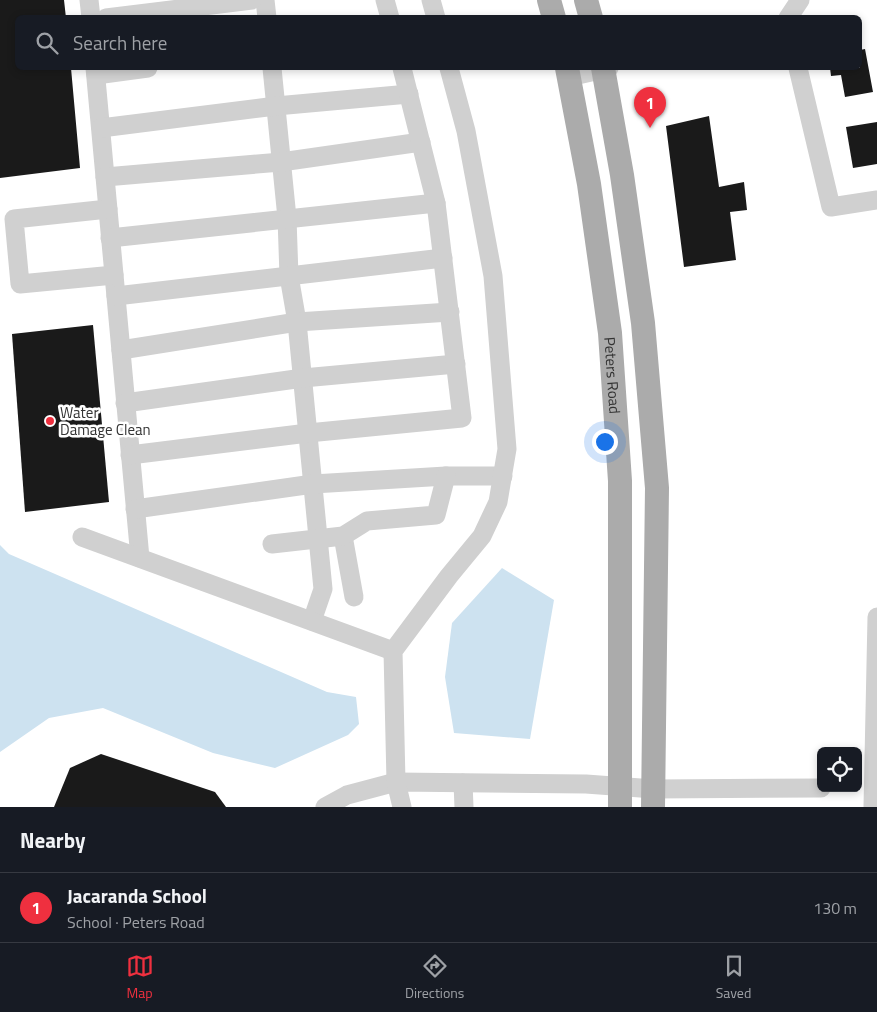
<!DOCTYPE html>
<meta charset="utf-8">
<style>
:root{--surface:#171b24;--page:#242831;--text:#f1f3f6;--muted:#9ea1a6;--line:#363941;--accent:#ef303f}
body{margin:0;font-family:"Titillium Web",sans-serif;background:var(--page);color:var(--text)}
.controls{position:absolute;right:15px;bottom:15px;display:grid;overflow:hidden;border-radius:8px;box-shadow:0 2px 8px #0003}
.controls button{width:45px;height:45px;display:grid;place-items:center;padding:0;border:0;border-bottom:1px solid var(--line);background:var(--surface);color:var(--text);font:25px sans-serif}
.you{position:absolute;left:604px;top:441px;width:18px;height:18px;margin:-12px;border:4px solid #fff;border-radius:50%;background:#1a73e8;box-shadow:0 0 0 8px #1a73e833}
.badge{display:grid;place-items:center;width:32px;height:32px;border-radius:50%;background:var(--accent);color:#fff;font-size:16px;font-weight:700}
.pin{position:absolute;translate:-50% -41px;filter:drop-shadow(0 1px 2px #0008)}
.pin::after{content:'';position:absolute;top:26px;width:18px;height:15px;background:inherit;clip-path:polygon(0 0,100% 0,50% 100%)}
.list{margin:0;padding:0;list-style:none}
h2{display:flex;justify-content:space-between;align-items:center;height:65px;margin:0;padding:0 20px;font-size:21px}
h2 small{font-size:16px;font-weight:400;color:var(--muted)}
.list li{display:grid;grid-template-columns:32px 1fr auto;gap:15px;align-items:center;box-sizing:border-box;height:70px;padding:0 20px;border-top:1px solid var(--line)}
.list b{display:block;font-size:19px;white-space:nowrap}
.list p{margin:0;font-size:16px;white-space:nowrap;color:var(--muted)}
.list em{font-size:16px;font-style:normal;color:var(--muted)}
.icon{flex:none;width:28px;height:28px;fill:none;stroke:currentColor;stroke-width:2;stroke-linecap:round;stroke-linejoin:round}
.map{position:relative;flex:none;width:877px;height:807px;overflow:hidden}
.search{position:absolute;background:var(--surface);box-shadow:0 2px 8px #0003;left:15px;right:15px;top:15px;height:55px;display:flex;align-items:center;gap:12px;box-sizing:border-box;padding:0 18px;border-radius:8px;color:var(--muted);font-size:19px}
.sheet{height:135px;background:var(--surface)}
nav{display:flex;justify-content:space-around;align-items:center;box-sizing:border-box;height:70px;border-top:1px solid var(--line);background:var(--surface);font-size:14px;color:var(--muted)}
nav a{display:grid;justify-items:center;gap:2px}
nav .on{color:var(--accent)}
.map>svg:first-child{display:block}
.water{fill:#cde2f0}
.building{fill:#1a1a1a}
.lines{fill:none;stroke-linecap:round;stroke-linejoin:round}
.minor{stroke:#d0d0d0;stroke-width:19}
.major{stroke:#ababab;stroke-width:24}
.poi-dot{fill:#ef303f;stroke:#fff;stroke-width:2}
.labels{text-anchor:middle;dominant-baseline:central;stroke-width:5;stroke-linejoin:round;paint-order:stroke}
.street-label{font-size:15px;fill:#333;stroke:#fff}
.poi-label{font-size:15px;fill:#333;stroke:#fff;text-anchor:start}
</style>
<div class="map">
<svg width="877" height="807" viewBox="0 0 877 807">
<rect width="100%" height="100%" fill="#fff"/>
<g class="water">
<path d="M0,545L9,554L327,692L356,697L359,724L348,735L275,768L213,753L103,708L49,718L0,752Z"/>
<path d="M502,568L554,600L530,739L454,733L445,677L452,623Z"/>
</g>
<g class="building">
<path d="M0,0H64L66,18H18V68H71L80,168L0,178Z"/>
<path d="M865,49L873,92L845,97L841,75L831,76L830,68H860V50Z"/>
<path d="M709,116L719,187L744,182L747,210L730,212L736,260L684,267L666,126Z"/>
<path d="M877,122V164L853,168L846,127Z"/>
<path d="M93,325L109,502L25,512L12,334Z"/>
<path d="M101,754L215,792L226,807H54L70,768Z"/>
</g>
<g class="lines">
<g class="minor">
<path d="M89,0L91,18"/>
<path d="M265,0L267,18"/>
<path d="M385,0L390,18"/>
<path d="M431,0L436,18"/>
<path d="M106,18L252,0"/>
<path d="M788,18L800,0"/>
<path d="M95,68L140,558"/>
<path d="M272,68L287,218L289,276L297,322L323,589L312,621"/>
<path d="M798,68L831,207L877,200"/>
<path d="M96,75L148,68"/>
<path d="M569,77L609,68"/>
<path d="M101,128L276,106L409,94"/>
<path d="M105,177L281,162L421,142"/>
<path d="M108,209L14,219L20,284L114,275"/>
<path d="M110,238L436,203"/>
<path d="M116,296L443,258"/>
<path d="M121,350L297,322L450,312"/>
<path d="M125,403L303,378L456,364"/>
<path d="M130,455L308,433L462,418L436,203L402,68"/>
<path d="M135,509L313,484L446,476H503"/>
<path d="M343,536L354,597"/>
<path d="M82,537L393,651"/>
<path d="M272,544L343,536L367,521L436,515L446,476"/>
<path d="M463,783L464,807"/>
<path d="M325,807L347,795L396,782L586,784L654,789L821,788"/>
<path d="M402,807L396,782L393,651L449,576L482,536L498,502L507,449L493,276L466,131L449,68"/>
<path d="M873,807L877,617"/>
</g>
<g class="major">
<path d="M549,0L554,18"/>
<path d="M586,0L591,18"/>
<path id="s1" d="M567,68L589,184L610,333L620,481V807"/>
<path d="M603,68L622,175L643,323L657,488L653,807"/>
</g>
</g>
<circle class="poi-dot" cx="50" cy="421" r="5"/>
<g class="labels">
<g class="street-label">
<text stroke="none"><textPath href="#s1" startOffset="311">Peters Road</textPath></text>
</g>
<g class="poi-label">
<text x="60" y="412">Water<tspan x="60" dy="17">Damage Clean</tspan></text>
</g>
</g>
</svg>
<div class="controls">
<button><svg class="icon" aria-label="locate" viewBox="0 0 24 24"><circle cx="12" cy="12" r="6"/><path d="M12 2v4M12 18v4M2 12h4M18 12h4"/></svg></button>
</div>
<div class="you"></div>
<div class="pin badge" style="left:650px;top:128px">1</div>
<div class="search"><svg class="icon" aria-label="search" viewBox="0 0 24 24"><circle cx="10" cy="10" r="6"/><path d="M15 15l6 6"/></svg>Search here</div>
</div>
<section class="sheet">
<h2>Nearby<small></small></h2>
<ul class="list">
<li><span class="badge">1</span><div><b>Jacaranda School</b><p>School · Peters Road</p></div><em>130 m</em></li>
</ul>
</section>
<nav>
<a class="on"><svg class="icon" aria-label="map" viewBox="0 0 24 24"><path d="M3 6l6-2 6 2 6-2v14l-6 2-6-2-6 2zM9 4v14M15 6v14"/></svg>Map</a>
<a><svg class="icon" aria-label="directions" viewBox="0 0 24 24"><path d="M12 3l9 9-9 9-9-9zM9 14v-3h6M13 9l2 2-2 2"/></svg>Directions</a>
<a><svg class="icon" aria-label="saved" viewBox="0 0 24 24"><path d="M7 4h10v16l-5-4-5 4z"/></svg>Saved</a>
</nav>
